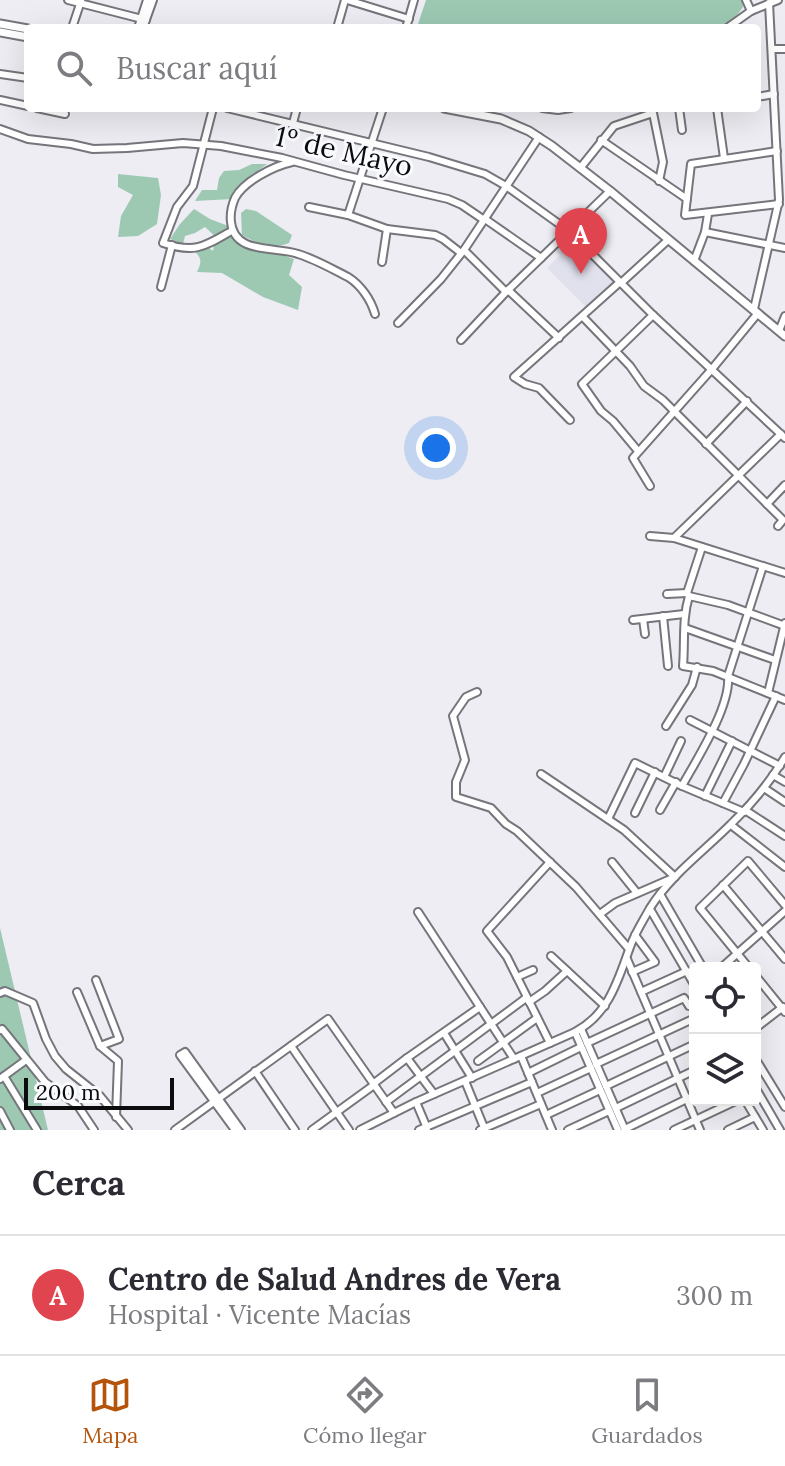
<!DOCTYPE html>
<html lang="es">
<meta charset="utf-8">
<style>
:root{--surface:#fff;--page:#f2f2f3;--text:#2b2b33;--muted:#7c7c81;--line:#e1e1e2;--accent:#b45309}
body{margin:0;font-family:Lora,serif;background:var(--page);color:var(--text)}
.controls{position:absolute;right:24px;bottom:24px;display:grid;overflow:hidden;border-radius:8px;box-shadow:0 8px 32px #0002}
.controls button{width:72px;height:72px;display:grid;place-items:center;padding:0;border:0;border-bottom:2px solid var(--line);background:var(--surface);color:var(--text);font:40px sans-serif}
.scale{position:absolute;left:24px;bottom:20px;width:150px;box-sizing:border-box;padding-left:8px;border:4px solid #0c0c0e;border-top:0;font-size:22px;line-height:28px;white-space:nowrap;color:#0c0c0e;-webkit-text-stroke:6px #fafbfe;paint-order:stroke}
.you{position:absolute;left:436px;top:448px;width:28px;height:28px;margin:-20px;border:6px solid #fff;border-radius:50%;background:#1a73e8;box-shadow:0 0 0 12px #1a73e833}
.badge{display:grid;place-items:center;width:52px;height:52px;border-radius:50%;background:var(--accent);color:#fff;font-size:26px;font-weight:700}
.pin{position:absolute;translate:-50% -66px;filter:drop-shadow(0 2px 4px #0008)}
.pin::after{content:'';position:absolute;top:42px;width:28px;height:24px;background:inherit;clip-path:polygon(0 0,100% 0,50% 100%)}
.list{margin:0;padding:0;list-style:none}
h2{display:flex;justify-content:space-between;align-items:center;height:104px;margin:0;padding:0 32px;font-size:34px}
h2 small{font-size:26px;font-weight:400;color:var(--muted)}
.list li{display:grid;grid-template-columns:52px 1fr auto;gap:24px;align-items:center;box-sizing:border-box;height:120px;padding:0 32px;border-top:2px solid var(--line)}
.list b{display:block;font-size:30px;white-space:nowrap}
.list p{margin:0;font-size:26px;white-space:nowrap;color:var(--muted)}
.list em{font-size:26px;font-style:normal;color:var(--muted)}
.icon{flex:none;width:44px;height:44px;fill:none;stroke:currentColor;stroke-width:2;stroke-linecap:round;stroke-linejoin:round}
.map{position:relative;flex:none;width:785px;height:1130px;overflow:hidden}
.search{position:absolute;background:var(--surface);box-shadow:0 8px 32px #0002;left:24px;right:24px;top:24px;height:88px;display:flex;align-items:center;gap:20px;box-sizing:border-box;padding:0 28px;border-radius:8px;color:var(--muted);font-size:30px}
.sheet{height:224px;background:var(--surface)}
nav{display:flex;justify-content:space-around;align-items:center;box-sizing:border-box;height:112px;border-top:2px solid var(--line);background:var(--surface);font-size:22px;color:var(--muted)}
nav a{display:grid;justify-items:center;gap:4px}
nav .on{color:var(--accent)}
.map>svg:first-child{display:block}
.built{fill:#e1e1ee}
.green{fill:#9dc9b3}
.lines{fill:none;stroke-linecap:round;stroke-linejoin:round}
.minor-casing{stroke:#75757b;stroke-width:10}
.major-casing{stroke:#75757b;stroke-width:11}
.minor{stroke:#fff;stroke-width:6}
.major{stroke:#fff;stroke-width:7}
.labels{text-anchor:middle;dominant-baseline:central;stroke-width:6;stroke-linejoin:round;paint-order:stroke}
.street-label{font-size:28px;fill:#0c0c0e;stroke:#fafbfe}
</style>
<div class="map">
<svg width="785" height="1130" viewBox="0 0 785 1130">
<rect width="100%" height="100%" fill="#ededf3"/>
<path class="built" d="M569,236L614,281L586,307L547,268L560,255L555,250Z"/>
<g class="green">
<path d="M426,0H742L743,7L738,14L721,28H431L418,24Z"/>
<path d="M252,164H267L241,183L232,199L195,201L202,190H217L219,178L224,171L239,170Z"/>
<path d="M118,174L158,178L161,195L157,224L138,236L118,237L121,216L133,195L118,187Z"/>
<path d="M194,209L210,219L231,227L218,239L205,227L195,233L185,236L183,244L170,239L180,224Z"/>
<path d="M246,209L256,211L292,235L289,243C271,250 258,244 242,235L241,213Z"/>
<path d="M228,236L294,259L289,275L302,287L298,310L263,297L222,273L197,272C203,260 201,257 191,248L203,243L213,251L214,245Z"/>
<path d="M0,928L48,1130H0Z"/>
</g>
<g class="lines">
<defs>
<g id="minor">
<path d="M68,0L146,20"/>
<path d="M347,0L409,19"/>
<path d="M746,0L751,11"/>
<path d="M72,28L81,1"/>
<path d="M138,28L147,0"/>
<path d="M143,28L153,0"/>
<path d="M337,28L345,0"/>
<path d="M406,28L414,0"/>
<path d="M727,28L751,11L778,0"/>
<path d="M772,49H785"/>
<path d="M0,74L28,78"/>
<path d="M757,97L774,94"/>
<path d="M0,100L28,106"/>
<path d="M37,108L65,114"/>
<path d="M213,108L193,186L177,207L163,243C196,254 205,246 233,230"/>
<path d="M227,108L429,157L485,174L506,186L569,231L653,315L785,438"/>
<path d="M542,108L558,110L571,108"/>
<path d="M679,108L682,130"/>
<path d="M717,108L724,158"/>
<path d="M293,123L297,108"/>
<path d="M0,129L28,139L71,144L93,149L127,148L183,143L221,146L282,158L344,175L448,199L462,205L484,220"/>
<path d="M601,140L687,199"/>
<path d="M777,151L691,164L685,215L779,204"/>
<path d="M292,162C274,166 244,181 235,198C232,205 230,214 231,222C234,255 276,246 298,254C315,259 332,269 348,277C361,285 371,300 375,314"/>
<path d="M581,167L614,126L653,113L663,162L659,181"/>
<path d="M309,207L348,215L387,229L435,235L443,239L461,253"/>
<path d="M348,215L383,108"/>
<path d="M485,219L541,258"/>
<path d="M705,232L785,248"/>
<path d="M464,250L506,292"/>
<path d="M694,261L705,232L708,214"/>
<path d="M382,262L387,229"/>
<path d="M621,283L668,240"/>
<path d="M161,287L172,245"/>
<path d="M508,290L559,338"/>
<path d="M754,309L779,200L769,3"/>
<path d="M583,317L630,366L644,386L663,400L783,520L778,526"/>
<path d="M398,323L441,279L464,250L539,137"/>
<path d="M779,331L785,316"/>
<path d="M461,340L506,292L610,191"/>
<path d="M570,420L539,388L525,384L514,377L620,282"/>
<path d="M706,444L747,401"/>
<path d="M638,451L613,421L601,411L582,384L653,315"/>
<path d="M650,486L633,458L712,369L758,313"/>
<path d="M767,504L785,485"/>
<path d="M650,536L674,538L785,573"/>
<path d="M674,538L781,434"/>
<path d="M702,547L687,593L689,596C682,619 685,642 683,666L713,671L785,700"/>
<path d="M667,594L687,593"/>
<path d="M689,596L728,605L785,626"/>
<path d="M663,616L668,666"/>
<path d="M643,619L645,634"/>
<path d="M633,620L684,614"/>
<path d="M685,628L775,660"/>
<path d="M477,692L466,697L453,716L465,760L456,782V797L491,808L506,824L517,831L576,887L629,949"/>
<path d="M768,693L785,623"/>
<path d="M690,720L780,766"/>
<path d="M666,726L692,685L697,667"/>
<path d="M541,774L624,830L675,877L615,903L600,914"/>
<path d="M773,775L785,782"/>
<path d="M664,777L681,741"/>
<path d="M682,786C697,759 731,706 728,676L763,566"/>
<path d="M764,788L785,802"/>
<path d="M705,796L732,741"/>
<path d="M723,803L744,764L776,696"/>
<path d="M660,810L676,782"/>
<path d="M745,810L785,836"/>
<path d="M635,813L655,772"/>
<path d="M608,819L635,763L682,786L744,812"/>
<path d="M731,825L785,867"/>
<path d="M612,862L637,893"/>
<path d="M723,885L785,959"/>
<path d="M660,894L703,968"/>
<path d="M650,909L695,986"/>
<path d="M418,912L514,1059"/>
<path d="M551,956L605,1006"/>
<path d="M627,959L700,1130"/>
<path d="M721,968L785,911"/>
<path d="M749,968L700,908L748,861L785,905"/>
<path d="M533,970L517,977L550,1043"/>
<path d="M632,972L655,962L635,935"/>
<path d="M755,975L785,1012"/>
<path d="M517,977L507,957L487,931L550,862"/>
<path d="M96,980L119,1039L100,1046"/>
<path d="M77,992L100,1046L118,1061L116,1117"/>
<path d="M641,992L687,971"/>
<path d="M0,993L5,991L33,1003L46,1039L55,1056L66,1069L100,1096L128,1130"/>
<path d="M529,1002L545,991L567,971"/>
<path d="M757,1027L783,1007"/>
<path d="M581,1029L625,1130"/>
<path d="M0,1030L2,1029L45,1082L78,1106L94,1130"/>
<path d="M575,1032L618,1130"/>
<path d="M444,1033L472,1078"/>
<path d="M587,1043L684,998L689,1006"/>
<path d="M291,1046L349,1130"/>
<path d="M521,1056L552,1130"/>
<path d="M407,1058L434,1094"/>
<path d="M755,1058L785,1107"/>
<path d="M478,1061L537,1018"/>
<path d="M596,1064L695,1018"/>
<path d="M255,1071L295,1130"/>
<path d="M528,1073L581,1047"/>
<path d="M4,1076L37,1130"/>
<path d="M0,1079L26,1060"/>
<path d="M465,1081L485,1130"/>
<path d="M373,1084L407,1058L480,1007"/>
<path d="M606,1086L695,1044"/>
<path d="M755,1087L780,1130"/>
<path d="M537,1093L591,1068"/>
<path d="M745,1100L763,1130"/>
<path d="M386,1102L526,998"/>
<path d="M416,1102L427,1128"/>
<path d="M616,1108L695,1070"/>
<path d="M0,1111L10,1130"/>
<path d="M546,1115L600,1090"/>
<path d="M625,1129L695,1095"/>
<path d="M175,1130L328,1019L394,1113"/>
<path d="M235,1130L180,1055L185,1052L241,1130"/>
<path d="M312,1130L374,1085"/>
<path d="M360,1130L416,1102L575,1032C609,1014 618,980 630,947C635,933 643,921 650,908C671,875 703,852 731,824C752,804 770,782 785,757"/>
<path d="M419,1130L532,1082"/>
<path d="M480,1130L541,1104"/>
<path d="M568,1130L609,1111"/>
<path d="M674,1130L738,1100"/>
<path d="M728,1130L755,1117"/>
</g>
<g id="major">
<path d="M0,24L28,29"/>
<path d="M0,32L28,37"/>
<path d="M444,108L501,119L529,131L552,146L610,191L785,336"/>
</g>
</defs>
<use href="#minor" class="minor-casing"/>
<use href="#major" class="major-casing"/>
<use href="#minor" class="minor"/>
<use href="#major" class="major"/>
</g>
<g class="labels">
<g class="street-label">
<text transform="translate(344 151) rotate(13)">1º de Mayo</text>
</g>
</g>
</svg>
<div class="controls">
<button><svg class="icon" aria-label="locate" viewBox="0 0 24 24"><circle cx="12" cy="12" r="6"/><path d="M12 2v4M12 18v4M2 12h4M18 12h4"/></svg></button>
<button><svg class="icon" aria-label="layers" viewBox="0 0 24 24"><path d="M12 4l9 5-9 5-9-5zM3 14l9 5 9-5"/></svg></button>
</div>
<div class="scale">200 m</div>
<div class="you"></div>
<div class="pin badge" style="left:581px;top:274px;background:#e0444e">A</div>
<div class="search"><svg class="icon" aria-label="search" viewBox="0 0 24 24"><circle cx="10" cy="10" r="6"/><path d="M15 15l6 6"/></svg>Buscar aquí</div>
</div>
<section class="sheet">
<h2>Cerca<small></small></h2>
<ul class="list">
<li><span class="badge" style="background:#e0444e">A</span><div><b>Centro de Salud Andres de Vera</b><p>Hospital · Vicente Macías</p></div><em>300 m</em></li>
</ul>
</section>
<nav>
<a class="on"><svg class="icon" aria-label="map" viewBox="0 0 24 24"><path d="M3 6l6-2 6 2 6-2v14l-6 2-6-2-6 2zM9 4v14M15 6v14"/></svg>Mapa</a>
<a><svg class="icon" aria-label="directions" viewBox="0 0 24 24"><path d="M12 3l9 9-9 9-9-9zM9 14v-3h6M13 9l2 2-2 2"/></svg>Cómo llegar</a>
<a><svg class="icon" aria-label="saved" viewBox="0 0 24 24"><path d="M7 4h10v16l-5-4-5 4z"/></svg>Guardados</a>
</nav>
